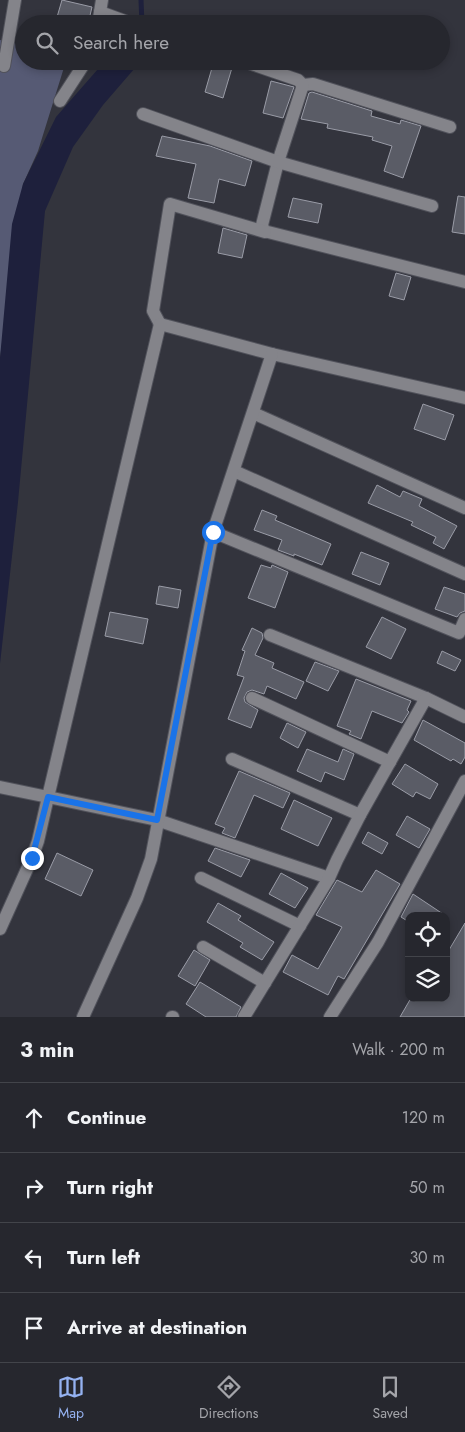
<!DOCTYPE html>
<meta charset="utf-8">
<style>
:root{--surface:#26272e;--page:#2e2f36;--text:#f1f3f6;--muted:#a4a5aa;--line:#42444a;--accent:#95b2f1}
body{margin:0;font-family:Jost,sans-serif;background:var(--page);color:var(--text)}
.controls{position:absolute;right:15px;bottom:15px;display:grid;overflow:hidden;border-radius:10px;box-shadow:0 2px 8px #0003}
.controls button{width:45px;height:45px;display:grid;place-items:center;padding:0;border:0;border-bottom:1px solid var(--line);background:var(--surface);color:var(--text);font:25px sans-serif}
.stop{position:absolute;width:15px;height:15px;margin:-11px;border:4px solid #1a73e8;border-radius:50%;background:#fff}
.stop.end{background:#1a73e8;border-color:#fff;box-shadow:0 1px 5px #0008}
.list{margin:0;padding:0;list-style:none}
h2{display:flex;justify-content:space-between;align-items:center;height:65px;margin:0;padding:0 20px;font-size:21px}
h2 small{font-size:16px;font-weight:400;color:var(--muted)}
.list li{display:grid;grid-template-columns:32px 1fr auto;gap:15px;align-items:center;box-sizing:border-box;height:70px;padding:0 20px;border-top:1px solid var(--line)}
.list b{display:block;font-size:19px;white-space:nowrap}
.list em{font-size:16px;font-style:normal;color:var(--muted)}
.icon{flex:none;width:28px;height:28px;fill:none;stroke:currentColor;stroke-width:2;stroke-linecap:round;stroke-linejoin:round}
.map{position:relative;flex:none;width:465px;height:1017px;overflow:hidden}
.search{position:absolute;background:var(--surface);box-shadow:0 2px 8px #0003;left:15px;right:15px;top:15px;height:55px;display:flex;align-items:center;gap:12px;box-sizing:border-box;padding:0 18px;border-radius:28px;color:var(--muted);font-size:19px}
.sheet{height:345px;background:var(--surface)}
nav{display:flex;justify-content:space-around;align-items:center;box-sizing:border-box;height:70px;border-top:1px solid var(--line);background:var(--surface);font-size:14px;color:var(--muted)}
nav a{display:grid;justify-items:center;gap:2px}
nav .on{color:var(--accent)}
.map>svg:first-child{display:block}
.green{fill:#565a74}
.water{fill:#1e203c}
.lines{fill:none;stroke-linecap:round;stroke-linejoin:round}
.stream{stroke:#1e203c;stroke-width:5}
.building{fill:#5a5c66;stroke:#9a9ca7}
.minor-casing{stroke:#51525b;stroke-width:14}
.minor{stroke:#84848a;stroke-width:12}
.route{stroke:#1a73e8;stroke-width:6}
</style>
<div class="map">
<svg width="465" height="1017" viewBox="0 0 465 1017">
<rect width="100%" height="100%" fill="#33343d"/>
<path class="green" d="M0,40L24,45V61H66L38,151L23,184L0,358Z"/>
<path class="water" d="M105,61H141L103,105L73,147L45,211L18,502L0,664V358L12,224L23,184L56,117Z"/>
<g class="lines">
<path class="stream" d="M141,0L142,24"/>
</g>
<g class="building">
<path d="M62,0L92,7L88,24H55Z"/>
<path d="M214,61H234L223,98L205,92Z"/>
<path d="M271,81L294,87L283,118L263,113Z"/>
<path d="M312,92L372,111L371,116L400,124L401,120L421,126L403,178L384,171L392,146L372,140L373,137L327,128L328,124L301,119L309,93Z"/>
<path d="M162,136L210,146L252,161L245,186L219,179L214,203L188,198L196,164L156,156Z"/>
<path d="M458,196L465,197V234L452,232Z"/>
<path d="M293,198L322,204L318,223L288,217Z"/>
<path d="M223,228L247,235L242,258L218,253Z"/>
<path d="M396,273L411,277L404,300L389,296Z"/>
<path d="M423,404L454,415L445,440L414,429Z"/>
<path d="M377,485L400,497L403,491L422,499L419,506L457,526L444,549L433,543L436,537L411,525L413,522L368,503Z"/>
<path d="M262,510L277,516L275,520L331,544L322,565L294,554V556L278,550L282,540L254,530Z"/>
<path d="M361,552L389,563L380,585L352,574Z"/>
<path d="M261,565L271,568L272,565L288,572L275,608L248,598Z"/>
<path d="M159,586L181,590L178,608L156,604Z"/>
<path d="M444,587L465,594V611L460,613L457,617L435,609Z"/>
<path d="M110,612L148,619L143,644L105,636Z"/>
<path d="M382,617L406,629L391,659L366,647Z"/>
<path d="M252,628L262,633L263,638L255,655L274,663L272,668L304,682L296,699L267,686L264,694L252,690L247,692L244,698L245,702L258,710L251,728L228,719L244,677L237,675L245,651L242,650Z"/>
<path d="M442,651L461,660L455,671L437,663Z"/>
<path d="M315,662L339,671L328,691L306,681Z"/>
<path d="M356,679L411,701L407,710L409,712L402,723L372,711L361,739L349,734L351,731L337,726Z"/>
<path d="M423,720L465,743V757L461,764L453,759L451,761L414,740Z"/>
<path d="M287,723L306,732L298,748L280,738Z"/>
<path d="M307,749L338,762L343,749L354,754L344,780L325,772L321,782L297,771Z"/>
<path d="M405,764L438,784L430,799L416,792L413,797L392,784Z"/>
<path d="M239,771L290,793L283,808L254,795L235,838L222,833L225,828L215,824Z"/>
<path d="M294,800L332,818L318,846L281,829Z"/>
<path d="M407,816L430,829L419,848L396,835Z"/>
<path d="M368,832L388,843L382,854L362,843Z"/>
<path d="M215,848L250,860L241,877L208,861Z"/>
<path d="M57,853L93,870L81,896L45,879Z"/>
<path d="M376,870L400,884L344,979L338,976L328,995L283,972L292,955L318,969L342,927L316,915L337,880L362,892Z"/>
<path d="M281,873L308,888L295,908L269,894Z"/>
<path d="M413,894L446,916H409V922L401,917Z"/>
<path d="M218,903L241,916L238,920L274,942L262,960L240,947L243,943L207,922Z"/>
<path d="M465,923V1017H400L411,998H446V955Z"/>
<path d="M194,950L210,960L195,986L178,976Z"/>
<path d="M200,982L241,1007L236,1017H206L186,1004Z"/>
</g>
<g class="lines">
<defs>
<g id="minor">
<path d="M100,12L133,24"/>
<path d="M98,24L102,0"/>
<path d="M243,61L298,80L303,85L313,84L450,127"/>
<path d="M4,66L15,0"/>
<path d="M303,85L278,162L262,225L264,231L465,282"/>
<path d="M60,101L86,61"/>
<path d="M143,114L278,162L432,206"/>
<path d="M160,324L153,311L170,204L265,232"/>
<path d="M253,413L465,508"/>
<path d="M234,471L465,574"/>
<path d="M213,532L459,633L465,619"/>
<path d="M270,635L426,698L465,717"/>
<path d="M252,698L390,762"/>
<path d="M232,759L360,815"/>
<path d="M0,787L48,797L160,324L272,354L465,398"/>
<path d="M201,878L300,926"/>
<path d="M0,929L32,858L38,841L48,797L157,820L329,878"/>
<path d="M203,947L265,983"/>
<path d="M83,1017L137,898L151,859L213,532L272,354"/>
<path d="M172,1017H173"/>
<path d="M244,1017L329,878L337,860L360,815L426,698"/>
<path d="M330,1017L378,942L465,781"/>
</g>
</defs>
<use href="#minor" class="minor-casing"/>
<use href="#minor" class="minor"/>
</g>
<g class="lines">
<path class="route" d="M32,858L48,797L157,820L213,532"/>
</g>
</svg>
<div class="controls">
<button><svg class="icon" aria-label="locate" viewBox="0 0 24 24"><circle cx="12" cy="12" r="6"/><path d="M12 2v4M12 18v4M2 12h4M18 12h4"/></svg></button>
<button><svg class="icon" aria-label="layers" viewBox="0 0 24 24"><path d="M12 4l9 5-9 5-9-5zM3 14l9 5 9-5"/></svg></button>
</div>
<div class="stop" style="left:213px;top:532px"></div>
<div class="stop end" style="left:32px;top:858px"></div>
<div class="search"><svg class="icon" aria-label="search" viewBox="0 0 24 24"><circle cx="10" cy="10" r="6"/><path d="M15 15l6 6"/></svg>Search here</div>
</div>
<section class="sheet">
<h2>3 min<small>Walk · 200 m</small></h2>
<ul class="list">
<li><svg class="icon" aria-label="ahead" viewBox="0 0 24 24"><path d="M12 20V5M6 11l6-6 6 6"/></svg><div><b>Continue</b></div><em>120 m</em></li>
<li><svg class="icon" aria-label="right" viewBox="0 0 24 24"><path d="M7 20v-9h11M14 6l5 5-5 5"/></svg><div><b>Turn right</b></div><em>50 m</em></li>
<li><svg class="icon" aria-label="left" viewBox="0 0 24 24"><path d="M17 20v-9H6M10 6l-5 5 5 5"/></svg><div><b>Turn left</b></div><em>30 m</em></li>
<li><svg class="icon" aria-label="arrive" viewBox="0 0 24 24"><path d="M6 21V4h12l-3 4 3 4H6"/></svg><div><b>Arrive at destination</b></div></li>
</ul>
</section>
<nav>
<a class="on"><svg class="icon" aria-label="map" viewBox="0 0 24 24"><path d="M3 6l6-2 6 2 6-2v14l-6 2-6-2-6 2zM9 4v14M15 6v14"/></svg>Map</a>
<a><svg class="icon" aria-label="directions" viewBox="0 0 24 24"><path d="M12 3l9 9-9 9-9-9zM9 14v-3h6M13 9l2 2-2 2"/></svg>Directions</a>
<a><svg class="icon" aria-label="saved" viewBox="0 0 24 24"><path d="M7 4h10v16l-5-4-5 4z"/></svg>Saved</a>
</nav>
